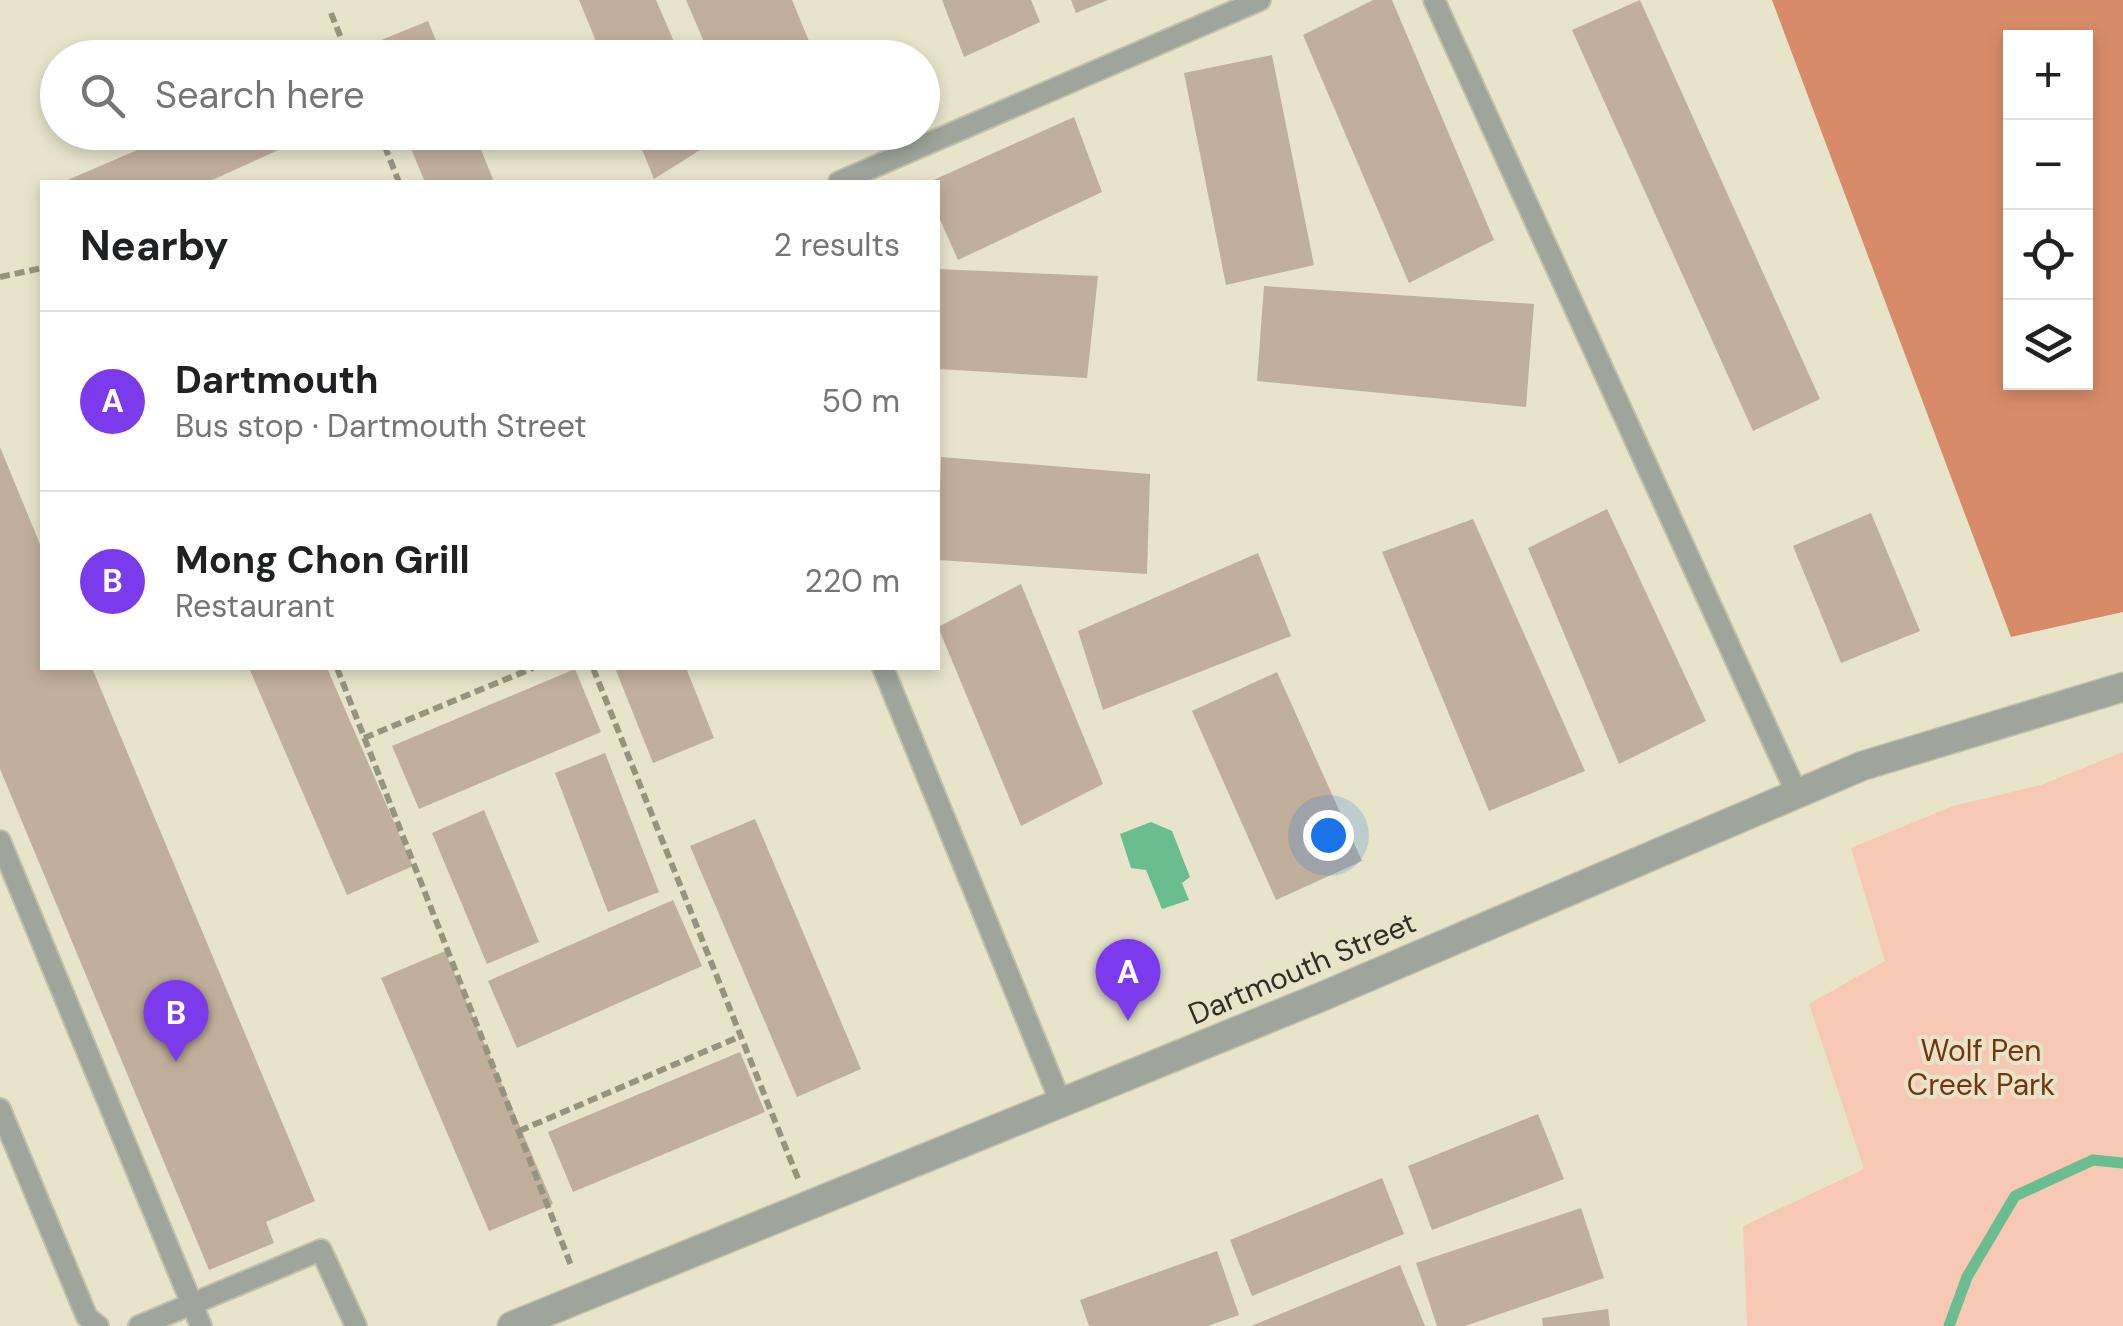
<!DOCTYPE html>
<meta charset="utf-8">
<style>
:root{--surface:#fff;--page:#f6f6f6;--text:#202124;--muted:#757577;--line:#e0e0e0;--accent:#7c3aed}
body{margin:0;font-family:"DM Sans",sans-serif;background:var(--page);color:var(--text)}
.controls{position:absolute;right:30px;top:30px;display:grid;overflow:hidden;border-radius:0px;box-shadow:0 5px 15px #0003}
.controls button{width:90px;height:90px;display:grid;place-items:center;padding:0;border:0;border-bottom:2px solid var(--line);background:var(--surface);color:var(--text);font:50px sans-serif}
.you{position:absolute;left:1328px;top:835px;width:35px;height:35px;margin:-25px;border:8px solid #fff;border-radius:50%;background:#1a73e8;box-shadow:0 0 0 15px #1a73e833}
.badge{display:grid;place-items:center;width:65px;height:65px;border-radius:50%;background:var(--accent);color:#fff;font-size:32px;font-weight:700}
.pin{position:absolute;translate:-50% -82px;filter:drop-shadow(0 2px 5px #0008)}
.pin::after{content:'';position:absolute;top:52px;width:35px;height:30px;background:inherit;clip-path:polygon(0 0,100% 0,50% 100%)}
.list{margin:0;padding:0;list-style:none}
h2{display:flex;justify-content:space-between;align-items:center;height:130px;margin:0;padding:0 40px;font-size:42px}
h2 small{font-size:32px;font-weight:400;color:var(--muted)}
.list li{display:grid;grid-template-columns:65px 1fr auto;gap:30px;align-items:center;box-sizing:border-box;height:180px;padding:0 40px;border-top:2px solid var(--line)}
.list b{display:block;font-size:38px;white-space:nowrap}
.list p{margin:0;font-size:32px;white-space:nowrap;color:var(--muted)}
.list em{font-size:32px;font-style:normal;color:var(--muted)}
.icon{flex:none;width:55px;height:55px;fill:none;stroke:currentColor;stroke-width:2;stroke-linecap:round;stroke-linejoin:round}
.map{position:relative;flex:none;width:2123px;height:1326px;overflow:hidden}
.search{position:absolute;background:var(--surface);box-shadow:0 5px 15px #0003;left:40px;top:40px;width:900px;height:110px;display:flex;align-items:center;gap:25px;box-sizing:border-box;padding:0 35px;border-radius:55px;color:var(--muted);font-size:38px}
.panel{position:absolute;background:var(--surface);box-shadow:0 5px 15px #0003;left:40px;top:180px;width:900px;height:490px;border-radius:0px}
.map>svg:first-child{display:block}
.green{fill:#f7c8b4}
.forest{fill:#d88b69;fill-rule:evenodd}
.water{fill:#69bd8f}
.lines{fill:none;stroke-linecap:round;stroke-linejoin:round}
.stream{stroke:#69bd8f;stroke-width:11}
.building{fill:#c0af9b}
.service-casing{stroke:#c3c0a9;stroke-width:24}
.tertiary-casing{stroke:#c3c0a9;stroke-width:31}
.path{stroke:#969481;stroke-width:6;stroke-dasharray:10 5;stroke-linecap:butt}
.service{stroke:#9fa59b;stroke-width:20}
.tertiary{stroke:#9fa59b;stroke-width:28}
.labels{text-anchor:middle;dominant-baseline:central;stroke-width:8;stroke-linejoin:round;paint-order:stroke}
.street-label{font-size:30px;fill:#312f25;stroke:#e7e4ca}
.park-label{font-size:30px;fill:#78320c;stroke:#e7e4ca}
</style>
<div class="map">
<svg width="2123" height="1326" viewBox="0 0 2123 1326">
<rect width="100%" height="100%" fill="#e7e4ca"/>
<path class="green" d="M2123,752V1326H1747L1743,1226L1864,1169L1809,1004L1885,961L1851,848L1953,806L2041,785Z"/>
<path class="forest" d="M1772,0H2123V612L2011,637ZM2010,38H2086V382H2010Z"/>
<path class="water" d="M1151,822L1172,831L1190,877L1182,883L1189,900L1162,909L1146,870L1131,868L1120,834Z"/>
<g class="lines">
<path class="stream" d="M1949,1326L1967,1277L2015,1196L2093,1160L2123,1163"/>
</g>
<g class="building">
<path d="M579,0H656L681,58H603Z"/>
<path d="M686,0H792L816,58H711Z"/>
<path d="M942,0H1031L1040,22L964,57Z"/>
<path d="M1071,0H1108L1076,13Z"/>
<path d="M1373,0H1392L1494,240L1409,283L1303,35Z"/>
<path d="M1640,0L1820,399L1753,431L1572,30Z"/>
<path d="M428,21L443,58H374L369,45Z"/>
<path d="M1272,55L1314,265L1226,285L1184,73Z"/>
<path d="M1074,117L1102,192L958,260L938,215V182H929Z"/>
<path d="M179,132H318L208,182H63Z"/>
<path d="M404,132H474L494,182H425Z"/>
<path d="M635,132H713L716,140L654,179Z"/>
<path d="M742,132H775L747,144Z"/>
<path d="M938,269L1098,276L1087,378L938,369Z"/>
<path d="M1264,286L1534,304L1526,407L1257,381Z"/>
<path d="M0,447L42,549V668H92L315,1201L266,1222L274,1243L209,1270L0,769Z"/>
<path d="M941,457L1150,474L1147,574L938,560Z"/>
<path d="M1607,509L1706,721L1619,764L1528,548Z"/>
<path d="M1871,513L1920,631L1841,663L1793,546Z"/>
<path d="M1473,519L1585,771L1489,811L1382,552Z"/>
<path d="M1258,553L1291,636L1103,710L1078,631Z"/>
<path d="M1021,584L1103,784L1021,826L938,627Z"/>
<path d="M249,668H327L413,866L347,895Z"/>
<path d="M615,668H686L714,738L653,763Z"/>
<path d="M575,669L601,732L419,809L392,746Z"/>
<path d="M1277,672L1362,861L1276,900L1192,711Z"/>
<path d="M605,753L659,892L608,912L555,773Z"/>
<path d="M484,810L539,942L487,964L432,833Z"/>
<path d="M755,819L861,1069L797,1097L690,846Z"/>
<path d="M673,900L702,966L517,1048L488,981Z"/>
<path d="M445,951L553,1204L489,1231L381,978Z"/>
<path d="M740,1052L765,1112L573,1192L548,1132Z"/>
<path d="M1538,1114L1564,1179L1432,1230L1408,1166Z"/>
<path d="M1382,1178L1404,1234L1252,1296L1230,1240Z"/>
<path d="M1581,1208L1604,1278L1465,1326H1437L1416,1263Z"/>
<path d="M1217,1251L1239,1315L1208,1326H1089L1080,1300Z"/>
<path d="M1400,1265L1425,1326H1251Z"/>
<path d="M1608,1309L1610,1326H1543L1542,1318Z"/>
</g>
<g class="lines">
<defs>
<g id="service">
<path d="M1434,0L1797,794"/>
<path d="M839,182L1260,0"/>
<path d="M883,668L1061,1103"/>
<path d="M0,841L201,1326"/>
<path d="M0,1109L87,1317L98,1326"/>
<path d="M139,1326L321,1250L356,1326"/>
</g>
<path id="tertiary" d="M512,1326L1321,997L1862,766L2123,687"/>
</defs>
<use href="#service" class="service-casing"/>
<use href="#tertiary" class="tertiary-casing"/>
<g class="path">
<path d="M331,13L349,58"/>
<path d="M379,132L399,182"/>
<path d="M0,277L42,268"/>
<path d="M337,668L572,1268"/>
<path d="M593,668L799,1181"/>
<path d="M364,738L533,668"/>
<path d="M519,1131L741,1036"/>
</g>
<use href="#service" class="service"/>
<use href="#tertiary" class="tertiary"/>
</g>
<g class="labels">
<g class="street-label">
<text transform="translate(1302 968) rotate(-23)">Dartmouth Street</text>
</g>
<g class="park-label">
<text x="1981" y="1050">Wolf Pen<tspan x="1981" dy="34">Creek Park</tspan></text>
</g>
</g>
</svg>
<div class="controls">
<button>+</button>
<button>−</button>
<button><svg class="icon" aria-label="locate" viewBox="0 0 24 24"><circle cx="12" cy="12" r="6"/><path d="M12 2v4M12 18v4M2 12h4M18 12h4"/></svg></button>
<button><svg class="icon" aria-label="layers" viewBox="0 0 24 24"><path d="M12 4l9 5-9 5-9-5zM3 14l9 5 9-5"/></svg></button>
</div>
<div class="you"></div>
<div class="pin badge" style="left:1128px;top:1021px">A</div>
<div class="pin badge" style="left:176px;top:1062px">B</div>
<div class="search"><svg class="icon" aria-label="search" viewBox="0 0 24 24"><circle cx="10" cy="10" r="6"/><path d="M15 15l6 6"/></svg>Search here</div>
<section class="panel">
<h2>Nearby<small>2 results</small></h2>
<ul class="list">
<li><span class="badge">A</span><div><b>Dartmouth</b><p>Bus stop · Dartmouth Street</p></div><em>50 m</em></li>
<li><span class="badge">B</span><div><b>Mong Chon Grill</b><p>Restaurant</p></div><em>220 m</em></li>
</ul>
</section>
</div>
